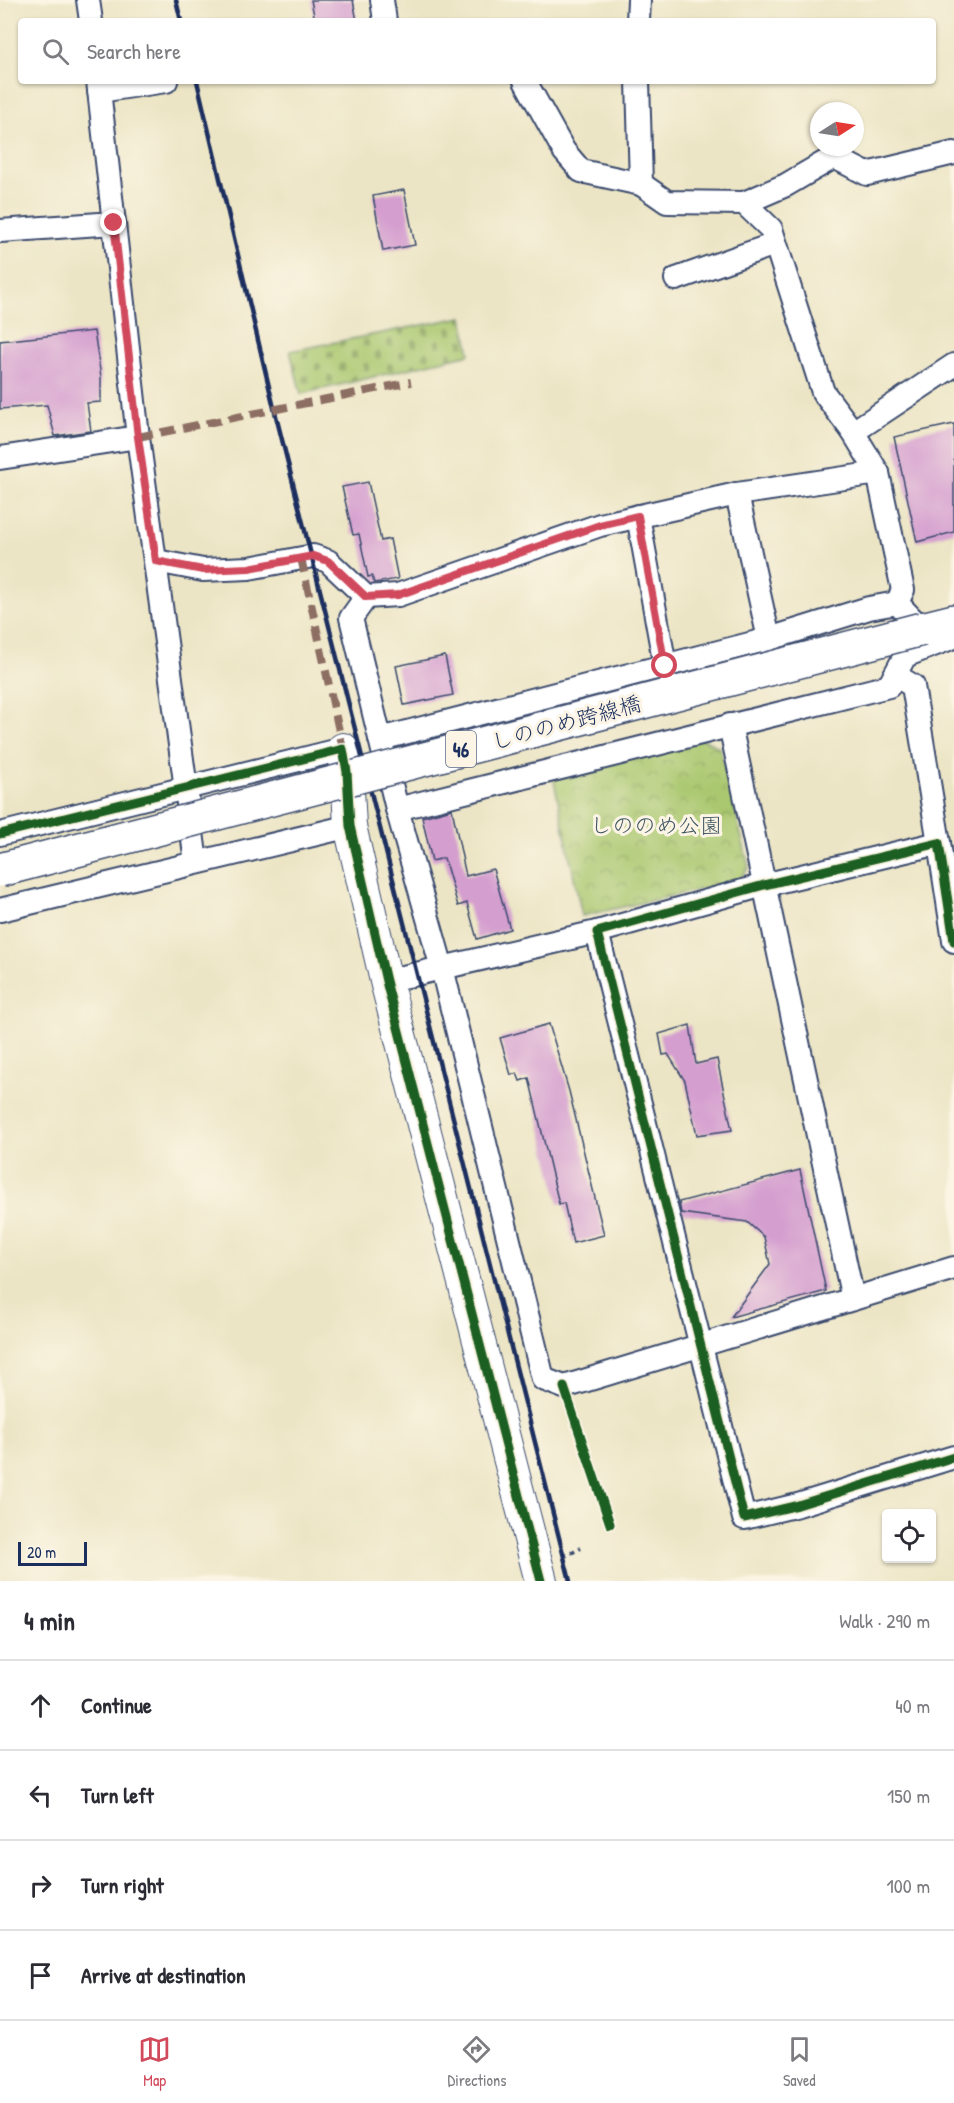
<!DOCTYPE html>
<meta charset="utf-8">
<style>
:root{--surface:#fff;--page:#f2f2f3;--text:#2b2b33;--muted:#7c7c81;--line:#e1e1e2;--accent:#d1495b}
body{margin:0;font-family:"Patrick Hand","Klee One",sans-serif;background:var(--page);color:var(--text)}
.controls{position:absolute;right:18px;bottom:18px;display:grid;overflow:hidden;border-radius:6px;box-shadow:0 2px 4px #0004}
.controls button{width:54px;height:54px;display:grid;place-items:center;padding:0;border:0;border-bottom:2px solid var(--line);background:var(--surface);color:var(--text);font:30px sans-serif}
.compass{position:absolute;left:810px;top:102px;width:54px;height:54px;border-radius:50%;background:var(--surface);box-shadow:0 2px 4px #0004;rotate:78deg}
.scale{position:absolute;left:18px;bottom:15px;width:69px;box-sizing:border-box;padding-left:6px;border:3px solid #1b2f5e;border-top:0;font-size:16px;line-height:21px;white-space:nowrap;color:#1b2f5e;-webkit-text-stroke:4px #fcf5e5;paint-order:stroke}
.stop{position:absolute;width:18px;height:18px;margin:-14px;border:4px solid #d1495b;border-radius:50%;background:#fff}
.stop.end{background:#d1495b;border-color:#fff;box-shadow:0 2px 6px #0008}
.list{margin:0;padding:0;list-style:none}
h2{display:flex;justify-content:space-between;align-items:center;height:78px;margin:0;padding:0 24px;font-size:26px}
h2 small{font-size:20px;font-weight:400;color:var(--muted)}
.list li{display:grid;grid-template-columns:39px 1fr auto;gap:18px;align-items:center;box-sizing:border-box;height:90px;padding:0 24px;border-top:2px solid var(--line)}
.list b{display:block;font-size:22px;white-space:nowrap}
.list em{font-size:20px;font-style:normal;color:var(--muted)}
.icon{flex:none;width:33px;height:33px;fill:none;stroke:currentColor;stroke-width:2;stroke-linecap:round;stroke-linejoin:round}
.map{position:relative;flex:none;width:954px;height:1581px;overflow:hidden}
.search{position:absolute;background:var(--surface);box-shadow:0 2px 4px #0004;left:18px;right:18px;top:18px;height:66px;display:flex;align-items:center;gap:15px;box-sizing:border-box;padding:0 21px;border-radius:6px;color:var(--muted);font-size:22px}
.sheet{height:438px;background:var(--surface)}
nav{display:flex;justify-content:space-around;align-items:center;box-sizing:border-box;height:84px;border-top:2px solid var(--line);background:var(--surface);font-size:16px;color:var(--muted)}
nav a{display:grid;justify-items:center;gap:3px}
nav .on{color:var(--accent)}
.map>svg:first-child{display:block}
.cemetery{fill:url(#cemetery-stones);stroke:#627c66;stroke-width:1.5}
.park{fill:url(#park-crowns);stroke:#627c66;stroke-width:1.5}
.building{fill:#d49ecf}
.lines{fill:none;stroke-linecap:round;stroke-linejoin:round}
.street-casing{stroke:#3a4a6d;stroke-width:26}
.secondary-casing{stroke:#3a4a6d;stroke-width:34}
.primary-casing{stroke:#3a4a6d;stroke-width:36}
.path{stroke:#3a4a6d;stroke-width:4;stroke-dasharray:4.5 4.5;stroke-linecap:butt}
.street{stroke:#fff;stroke-width:22}
.secondary{stroke:#fff;stroke-width:32}
.primary{stroke:#fff;stroke-width:33}
.rail{stroke:#1b2f5e;stroke-width:4.5}
.primary-bridge-casing{stroke:#3a4a6d;stroke-width:36;stroke-linecap:butt}
.primary-bridge{stroke:#fff;stroke-width:33}
.quiet{stroke:#8d6e63;stroke-width:8;stroke-dasharray:15 8;stroke-linecap:butt}
.cycleway-casing{stroke:#fcf5e5;stroke-width:13}
.cycleway{stroke:#1b5e20;stroke-width:9}
.route{stroke:#d1495b;stroke-width:8}
.labels{text-anchor:middle;dominant-baseline:central;stroke-width:6;stroke-linejoin:round;paint-order:stroke}
.shield{fill:#fcf5e5;stroke:#5e6a86;stroke-width:1.5}
.shield-label{font-size:21px;font-weight:bold;fill:#1b2f5e}
.street-label{font-size:22px;fill:#1b2f5e;stroke:#fcf5e5}
.park-label{font-size:22px;fill:#3f5562;stroke:#fcf5e5}
</style>
<div class="map">
<svg width="954" height="1581" viewBox="0 0 954 1581">
<defs>
<pattern id="cemetery-stones" width="16" height="16" patternUnits="userSpaceOnUse" patternTransform="scale(1.5)"><rect width="16" height="16" fill="#aac86f"/><path d="M2 7V4a2 2 0 0 1 4 0v3zM10 15v-3a2 2 0 0 1 4 0v3z" fill="#8aa35e"/></pattern>
<pattern id="park-crowns" width="20" height="18" patternUnits="userSpaceOnUse" patternTransform="scale(1.5)"><rect width="20" height="18" fill="#aac86f"/><path d="M2 6a3 3 0 1 1 6 0M12 15a3 3 0 1 1 6 0" fill="none" stroke="#8aa35e"/></pattern>
</defs>
<rect width="100%" height="100%" fill="#fcf5e5"/>
<filter id="ink" filterUnits="userSpaceOnUse"><feTurbulence type="fractalNoise" baseFrequency=".0167" numOctaves="2"/><feDisplacementMap in="SourceGraphic" scale="12" xChannelSelector="R" yChannelSelector="G"/><feConvolveMatrix kernelMatrix="1 2 1 2 8 2 1 2 1" color-interpolation-filters="sRGB"/></filter>
<filter id="wash" filterUnits="userSpaceOnUse"><feTurbulence type="fractalNoise" baseFrequency=".008" numOctaves="4" result="noise"/><feDisplacementMap in="SourceGraphic" scale="24" xChannelSelector="R" yChannelSelector="G"/><feGaussianBlur stdDeviation="1.35" result="paint"/><feColorMatrix in="noise" values="0 0 0 0 0 0 0 0 0 0 0 0 0 0 0 0 0 1.4 0 .05"/><feComposite in="paint" operator="in"/></filter>
<g filter="url(#wash)">
<rect width="100%" height="100%" fill="#ece5c5"/>
<path class="cemetery" d="M463,317L470,354L301,394L290,351Z"/>
<path class="park" d="M703,739L720,748L749,867L739,881L582,916L553,776Z"/>
<g id="blocks">
<g class="building">
<path d="M311,0H353L357,21H315Z"/>
<path d="M404,190L415,245L383,251L373,196Z"/>
<path d="M94,331L101,377V402L87,403L91,431L55,436L47,405L0,409V341Z"/>
<path d="M954,424V532L917,542L894,437Z"/>
<path d="M368,482L381,541L390,539L398,579L374,583L372,576L368,577L359,534L353,535L342,487Z"/>
<path d="M445,656L453,695L404,705L396,666Z"/>
<path d="M452,809L466,876L493,869L510,929L477,939L467,903L458,906L444,858L432,861L422,817Z"/>
<path d="M549,1024L569,1091L604,1235L573,1243L564,1203L559,1204L529,1078L520,1081L517,1073L511,1075L500,1038Z"/>
<path d="M690,1025L696,1064L717,1059L732,1130L697,1135L685,1081L668,1054L663,1055L659,1034Z"/>
<path d="M800,1170L826,1291L731,1317L770,1264L764,1237L747,1222L681,1213L679,1202Z"/>
</g>
</g>
</g>
<g filter="url(#ink)">
<use href="#blocks" fill-opacity="0" stroke="#3a4a6d" stroke-width="1.5"/>
<g class="lines">
<defs>
<g id="street">
<path d="M88,0L91,21"/>
<path d="M382,0L385,21"/>
<path d="M638,21L639,0"/>
<path d="M98,81L138,437L196,862"/>
<path d="M525,81L564,151L581,171L641,184"/>
<path d="M638,81L641,184L667,202L744,203L771,229L823,392L853,432L878,473L903,590L897,603"/>
<path d="M99,91L166,81"/>
<path d="M744,203L786,185L834,157L867,174L954,153"/>
<path d="M0,231L114,223"/>
<path d="M676,279L775,244"/>
<path d="M853,432L954,365"/>
<path d="M0,458L138,437"/>
<path d="M737,494L769,639"/>
<path d="M638,516L665,666"/>
<path d="M156,561L203,570L249,568L313,556L328,561L366,597L398,595L600,525L737,494L878,473"/>
<path d="M366,597L351,618L397,809L442,968L543,1379L564,1387L853,1299"/>
<path d="M895,675L913,686L939,843"/>
<path d="M730,725L853,1299L954,1268"/>
<path d="M380,739L769,639L869,608L897,603L922,629"/>
<path d="M397,809L889,686L905,656L954,637"/>
<path d="M0,834L343,749"/>
<path d="M0,910L350,826"/>
<path d="M954,941L939,843L764,885L597,932L744,1518L798,1505L954,1457"/>
<path d="M386,981L597,932"/>
</g>
<path id="secondary" d="M343,749L347,772L350,826L386,981L541,1581"/>
<path id="primary" d="M922,629L954,621"/>
</defs>
<use href="#street" class="street-casing"/>
<use href="#secondary" class="secondary-casing"/>
<use href="#primary" class="primary-casing"/>
<path class="path" d="M563,1557L581,1548"/>
<use href="#street" class="street"/>
<use href="#secondary" class="secondary"/>
<use href="#primary" class="primary"/>
<g class="rail">
<path d="M176,0L181,21"/>
<path d="M197,81L274,408L570,1581"/>
</g>
<defs>
<path id="primary-bridge" d="M0,870L922,629"/>
</defs>
<use href="#primary-bridge" class="primary-bridge-casing"/>
<use href="#primary-bridge" class="primary-bridge"/>
<g class="quiet">
<path d="M138,437L411,382"/>
<path d="M301,558L343,749"/>
</g>
<defs>
<g id="cycleway">
<path d="M0,834L343,749L347,772L350,826L386,981L541,1581"/>
<path d="M954,941L939,843L764,885L597,932L744,1518L798,1505L954,1457"/>
<path d="M564,1387L610,1524"/>
</g>
</defs>
<use href="#cycleway" class="cycleway-casing"/>
<use href="#cycleway" class="cycleway"/>
</g>
</g>
<g class="lines" filter="url(#ink)">
<path class="route" d="M114,223L138,437L156,561L203,570L249,568L313,556L328,561L366,597L398,595L600,525L638,516L665,666"/>
</g>
<g class="labels">
<rect class="shield" x="446" y="731" width="30" height="36" rx="4.5"/>
<g class="shield-label">
<text x="461" y="749">46</text>
</g>
<g class="street-label">
<text transform="translate(566 722) rotate(-15)">しののめ跨線橋</text>
</g>
<g class="park-label">
<text x="656" y="825">しののめ公園</text>
</g>
</g>
</svg>
<div class="controls">
<button><svg class="icon" aria-label="locate" viewBox="0 0 24 24"><circle cx="12" cy="12" r="6"/><path d="M12 2v4M12 18v4M2 12h4M18 12h4"/></svg></button>
</div>
<svg class="compass" viewBox="-18 -18 36 36"><path d="M0-13l5 13h-10z" fill="#e53935"/><path d="M0 13l5-13h-10z" fill="#7c7c81"/></svg>
<div class="scale">20 m</div>
<div class="stop" style="left:665px;top:666px"></div>
<div class="stop end" style="left:114px;top:223px"></div>
<div class="search"><svg class="icon" aria-label="search" viewBox="0 0 24 24"><circle cx="10" cy="10" r="6"/><path d="M15 15l6 6"/></svg>Search here</div>
</div>
<section class="sheet">
<h2>4 min<small>Walk · 290 m</small></h2>
<ul class="list">
<li><svg class="icon" aria-label="ahead" viewBox="0 0 24 24"><path d="M12 20V5M6 11l6-6 6 6"/></svg><div><b>Continue</b></div><em>40 m</em></li>
<li><svg class="icon" aria-label="left" viewBox="0 0 24 24"><path d="M17 20v-9H6M10 6l-5 5 5 5"/></svg><div><b>Turn left</b></div><em>150 m</em></li>
<li><svg class="icon" aria-label="right" viewBox="0 0 24 24"><path d="M7 20v-9h11M14 6l5 5-5 5"/></svg><div><b>Turn right</b></div><em>100 m</em></li>
<li><svg class="icon" aria-label="arrive" viewBox="0 0 24 24"><path d="M6 21V4h12l-3 4 3 4H6"/></svg><div><b>Arrive at destination</b></div></li>
</ul>
</section>
<nav>
<a class="on"><svg class="icon" aria-label="map" viewBox="0 0 24 24"><path d="M3 6l6-2 6 2 6-2v14l-6 2-6-2-6 2zM9 4v14M15 6v14"/></svg>Map</a>
<a><svg class="icon" aria-label="directions" viewBox="0 0 24 24"><path d="M12 3l9 9-9 9-9-9zM9 14v-3h6M13 9l2 2-2 2"/></svg>Directions</a>
<a><svg class="icon" aria-label="saved" viewBox="0 0 24 24"><path d="M7 4h10v16l-5-4-5 4z"/></svg>Saved</a>
</nav>
